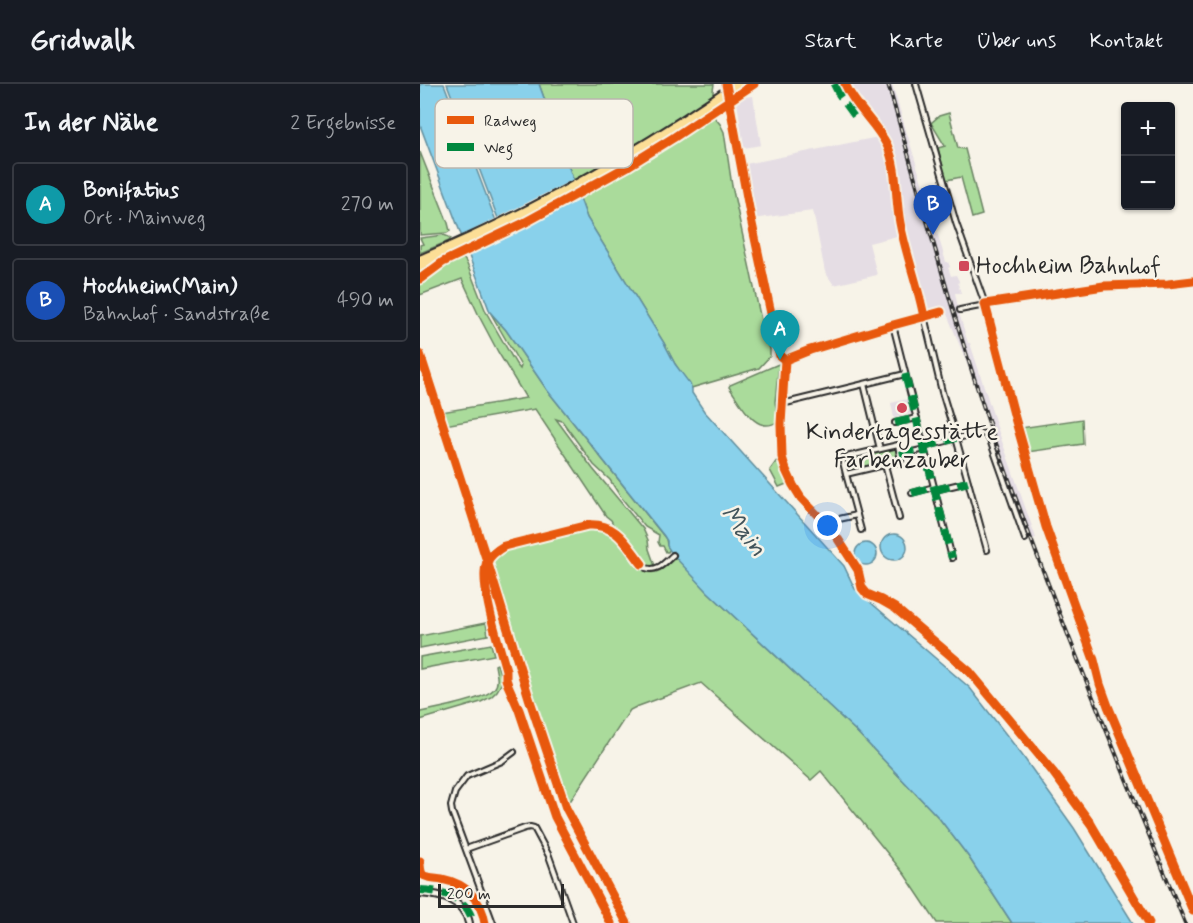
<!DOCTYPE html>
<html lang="de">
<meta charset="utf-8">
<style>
:root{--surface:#171b24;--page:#20242c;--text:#f1f3f6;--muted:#9ea1a6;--line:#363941;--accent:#b45309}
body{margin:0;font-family:Mynerve,sans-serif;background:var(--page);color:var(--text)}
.controls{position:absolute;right:18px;top:18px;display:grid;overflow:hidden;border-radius:6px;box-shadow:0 2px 4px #0004}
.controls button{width:54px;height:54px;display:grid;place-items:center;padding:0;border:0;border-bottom:2px solid var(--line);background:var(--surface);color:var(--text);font:30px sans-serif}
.scale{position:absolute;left:18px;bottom:15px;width:126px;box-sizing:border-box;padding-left:6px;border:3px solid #2b2b2b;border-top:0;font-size:16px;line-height:21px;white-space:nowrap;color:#2b2b2b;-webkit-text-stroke:4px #f7f3e8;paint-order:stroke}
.you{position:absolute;left:408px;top:442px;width:21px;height:21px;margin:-15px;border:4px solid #fff;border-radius:50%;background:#1a73e8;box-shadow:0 0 0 9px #1a73e833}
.badge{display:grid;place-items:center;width:39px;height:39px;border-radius:50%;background:var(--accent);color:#fff;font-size:20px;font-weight:700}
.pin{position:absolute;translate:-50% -50px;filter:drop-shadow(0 2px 3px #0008)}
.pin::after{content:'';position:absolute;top:32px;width:21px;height:18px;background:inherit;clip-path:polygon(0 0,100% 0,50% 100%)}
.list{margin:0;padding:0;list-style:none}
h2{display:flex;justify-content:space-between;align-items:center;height:78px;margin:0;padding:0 24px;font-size:26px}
h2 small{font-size:20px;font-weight:400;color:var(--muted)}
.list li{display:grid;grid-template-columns:39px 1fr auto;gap:18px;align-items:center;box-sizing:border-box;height:84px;margin:0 12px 12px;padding:0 12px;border:2px solid var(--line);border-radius:6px}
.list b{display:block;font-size:22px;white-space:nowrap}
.list p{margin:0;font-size:20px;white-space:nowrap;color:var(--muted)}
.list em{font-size:20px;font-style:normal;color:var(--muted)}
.map{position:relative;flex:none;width:773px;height:839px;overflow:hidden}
header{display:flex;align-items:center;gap:36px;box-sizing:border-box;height:84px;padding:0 30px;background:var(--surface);border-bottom:2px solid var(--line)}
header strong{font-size:28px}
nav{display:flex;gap:33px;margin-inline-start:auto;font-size:21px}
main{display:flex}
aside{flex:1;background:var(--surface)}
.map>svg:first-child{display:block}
.built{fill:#e5dde4}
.green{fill:#aadb9b;stroke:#6a8363;stroke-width:1.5}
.water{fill:#89d1eb;stroke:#638f9e;stroke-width:1.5}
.pier{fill:#f7f3e8}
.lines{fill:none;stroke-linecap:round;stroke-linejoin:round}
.street-casing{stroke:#2b2b2b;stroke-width:8}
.secondary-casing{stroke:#2b2b2b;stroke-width:10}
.highway-casing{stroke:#2b2b2b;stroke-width:12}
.street{stroke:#f7f3e8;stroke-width:4}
.secondary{stroke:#f7f3e8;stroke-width:6}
.highway{stroke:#fcde96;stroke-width:8}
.rail-casing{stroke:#2b2b2b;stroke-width:4}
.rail{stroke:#f7f3e8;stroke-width:1.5;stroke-dasharray:4.5;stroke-linecap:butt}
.quiet{stroke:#00873e;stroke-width:8;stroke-dasharray:15 8;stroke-linecap:butt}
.cycleway-casing{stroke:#f7f3e8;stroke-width:13}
.cycleway{stroke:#e8590c;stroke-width:9}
.poi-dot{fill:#d1495b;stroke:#f7f3e8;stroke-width:2}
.labels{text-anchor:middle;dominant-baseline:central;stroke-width:5;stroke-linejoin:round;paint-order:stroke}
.poi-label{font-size:24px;fill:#2b2b2b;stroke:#f7f3e8;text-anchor:start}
.water-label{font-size:26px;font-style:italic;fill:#42545b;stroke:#f7f3e8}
.key{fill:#f7f3e8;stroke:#bab7af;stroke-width:1.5}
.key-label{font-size:16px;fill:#2b2b2b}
</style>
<header>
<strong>Gridwalk</strong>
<nav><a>Start</a><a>Karte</a><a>Über uns</a><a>Kontakt</a></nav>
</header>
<main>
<aside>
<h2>In der Nähe<small>2 Ergebnisse</small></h2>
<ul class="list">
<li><span class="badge" style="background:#0f9aa8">A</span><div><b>Bonifatius</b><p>Ort · Mainweg</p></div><em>270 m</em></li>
<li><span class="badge" style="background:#1a4fb4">B</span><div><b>Hochheim(Main)</b><p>Bahnhof · Sandstraße</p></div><em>490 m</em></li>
</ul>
</aside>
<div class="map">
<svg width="773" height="839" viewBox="0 0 773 839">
<rect width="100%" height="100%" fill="#f7f3e8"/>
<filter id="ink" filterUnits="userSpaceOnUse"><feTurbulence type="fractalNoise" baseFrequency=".0167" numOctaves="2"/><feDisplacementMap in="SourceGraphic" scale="12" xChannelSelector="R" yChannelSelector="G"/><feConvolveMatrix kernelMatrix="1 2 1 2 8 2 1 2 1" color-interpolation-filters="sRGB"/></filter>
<g filter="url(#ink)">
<g class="built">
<path d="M428,0H472L526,178H528L530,183L528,184L529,186L531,192L536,191L539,197L538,200L541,209H535L539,229L548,259H550L577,343L616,454L609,456L568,342L550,287L525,225L508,230L485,150L449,159L457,191L414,201L405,188L393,127L331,135L321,81L463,52V49L439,18Z"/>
<path d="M333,12L341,61L324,64L317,18L324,13Z"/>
<path d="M491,314L494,329L474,334L471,319Z"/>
</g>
<g class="green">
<path d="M119,0H294L293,7L295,34L300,40L304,48L312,102L341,236L350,265V272L339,284L271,304L255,280L244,259L167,134Z"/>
<path d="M529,29L538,64L545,65L562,131L552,134L541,93L526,96L518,64L525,62L511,39L519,32Z"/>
<path d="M0,68L28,139L30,147L27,149L0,151Z"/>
<path d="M24,151L31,154L29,157L0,169V161L3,160L0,154Z"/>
<path d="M36,173C43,174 44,174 47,180L66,228L96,280L100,285L101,282L70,228L86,246L127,306L246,455L247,461L250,465L248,468H246L243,462H240L238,458L239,451L225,443L200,412L190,396L174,381L142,337L136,335L173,385L223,445L228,456L229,465L235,482L233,483L228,481L195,444L191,436L186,432L115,325L25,341L21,328L106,314L78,268L60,234L42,195L0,211V189Z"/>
<path d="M361,279L363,281L359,283L358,288L355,318L358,337C336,353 320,318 309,303L310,301Z"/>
<path d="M662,335L663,360L607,368L600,344Z"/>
<path d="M476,363L479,375L428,389L424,375Z"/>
<path d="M360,372L364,387L369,399L359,403L350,386Z"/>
<path d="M178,442L190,446L225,487C238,493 247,481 256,473L288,508L435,646L519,734L548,772L592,839H517L485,791L401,687L391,696L281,599L216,623L210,626L149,719H145L110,611L70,483L72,475L88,463Z"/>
<path d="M66,539L68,551L0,564V552Z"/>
<path d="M71,560L74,571L0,585V573Z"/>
<path d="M77,580L81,593V600L77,607L71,613L61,618L0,636V628C15,625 65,616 74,605C80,598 76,589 75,581Z"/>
</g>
<g class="water">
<path d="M0,0H24L76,137L85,153V149L79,137L27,0H119L167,134L244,259L255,280L270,300L272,305V309L284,327L424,482L435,505L550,604L602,671L654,744L713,839H592L548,772L519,734L435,646L288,508L253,471L247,462V457L244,452L127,306L86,246L70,228L0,41Z"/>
<circle cx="474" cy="463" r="13"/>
<circle cx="446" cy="470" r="11"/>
</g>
<path class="pier" d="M156,94L161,110L127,129L45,169L39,153Z"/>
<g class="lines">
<defs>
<g id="street">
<path d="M425,0L434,17L464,56L471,75L482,146L501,219L522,308L536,354L567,466"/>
<path d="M496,0L536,139L565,220L595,334"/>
<path d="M540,226L585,217L684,202L748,200L773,197"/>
<path d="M473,241L532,474"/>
<path d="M444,300L460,365"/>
<path d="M362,320L485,290"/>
<path d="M475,339L497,334"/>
<path d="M478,361L481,377L426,390L422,374Z"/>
<path d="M504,363L557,349L566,350L570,356L605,455"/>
<path d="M480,371L505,365"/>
<path d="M465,381L479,434"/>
<path d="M426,390L441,446"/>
<path d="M515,406L548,398"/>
<path d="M492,409L514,403"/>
<path d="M419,435L437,431"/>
<path d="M438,486C428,469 417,452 404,437C389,421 374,407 366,386C361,376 362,365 362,354C361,328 364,302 365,276C410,259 457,245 504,233"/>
<path d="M46,765L105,744L110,743L114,744L129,772L153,839"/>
<path d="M73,839L32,728L31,722L35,708L47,692L82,677L94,668"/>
<path d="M207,839L146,724L109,614L67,477L74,468L84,462L168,441L177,440L191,444L226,484C238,488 245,478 253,471"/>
</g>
<path id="secondary" d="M0,809C21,811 44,815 49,839"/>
<g id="highway">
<path d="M0,176C112,129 218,70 317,0"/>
<path d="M0,183C116,134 224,72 327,0"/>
</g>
</defs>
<use href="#street" class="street-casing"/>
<use href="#secondary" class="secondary-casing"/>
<use href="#highway" class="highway-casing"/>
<use href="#street" class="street"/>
<use href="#secondary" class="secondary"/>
<use href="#highway" class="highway"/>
<defs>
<path id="rail" d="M468,0C502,117 533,235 573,351C631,516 699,677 765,839"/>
</defs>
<use href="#rail" class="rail-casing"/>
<use href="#rail" class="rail"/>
<g class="quiet">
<path d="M414,0L419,10L437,35"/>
<path d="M485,290L532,474"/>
<path d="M475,339L497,334"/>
<path d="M504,363L536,354"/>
<path d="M480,371L505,365"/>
<path d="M515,406L548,398"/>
<path d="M492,409L514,403"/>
<path d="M0,806C23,807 48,813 53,839"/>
</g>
<defs>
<g id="cycleway">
<path d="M306,0L331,135L360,272L365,276"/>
<path d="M425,0C435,23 456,39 467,61C478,85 475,113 480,139C486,171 498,201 504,233"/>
<path d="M0,195L23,178L104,139L208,82L253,54L334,0"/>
<path d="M773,197L748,200L684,202L565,220L595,334L626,443L674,576L680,600L688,622L773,827"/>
<path d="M0,270L67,477L109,614L146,724L207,839"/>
<path d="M365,276L361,340L362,373L366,386L373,401L381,414L405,439L418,455L438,486L442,504L447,510L461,516L475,524L550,588L633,688L671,740L729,839"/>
<path d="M365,276L390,266L473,241L521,228"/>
<path d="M0,777C0,782 0,788 3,791C7,794 17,794 22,795C46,800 61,815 65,839"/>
<path d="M191,839L135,733L99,626L88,601L86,595V586C80,563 58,499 67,478C70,471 77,466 84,462L168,441C197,439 206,460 222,480"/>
</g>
</defs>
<use href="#cycleway" class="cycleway-casing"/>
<use href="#cycleway" class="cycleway"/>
</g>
</g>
<g class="poi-dot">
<rect x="538" y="176" width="12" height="12" rx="3"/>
<circle cx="482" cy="324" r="6"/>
</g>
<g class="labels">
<g class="poi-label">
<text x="556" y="182">Hochheim Bahnhof</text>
<text x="482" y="348" text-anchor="middle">Kindertagesstätte<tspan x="482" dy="28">Farbenzauber</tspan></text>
</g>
<g class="water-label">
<text transform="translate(323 447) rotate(52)">Main</text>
</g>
</g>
<rect x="15" y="15" width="198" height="69" rx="9" class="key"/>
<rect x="27" y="32" width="27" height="8" fill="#e8590c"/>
<rect x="27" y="59" width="27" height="8" fill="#00873e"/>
<g class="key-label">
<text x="64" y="42">Radweg</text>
<text x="64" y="69">Weg</text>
</g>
</svg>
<div class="controls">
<button>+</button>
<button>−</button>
</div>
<div class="scale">200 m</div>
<div class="you"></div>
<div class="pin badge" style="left:360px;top:276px;background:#0f9aa8">A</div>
<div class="pin badge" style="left:513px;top:151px;background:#1a4fb4">B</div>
</div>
</main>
